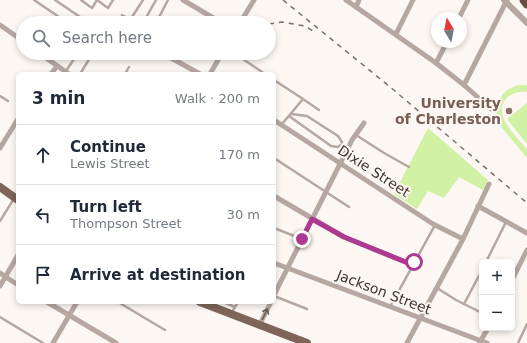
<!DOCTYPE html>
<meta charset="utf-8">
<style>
:root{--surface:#fff;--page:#f2f2f3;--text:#1f2937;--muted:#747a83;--line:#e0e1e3}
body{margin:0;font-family:"DejaVu Sans",sans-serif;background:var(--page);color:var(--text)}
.controls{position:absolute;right:12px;bottom:12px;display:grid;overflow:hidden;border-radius:6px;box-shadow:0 2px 6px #0003}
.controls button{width:36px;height:36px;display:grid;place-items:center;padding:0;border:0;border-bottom:1px solid var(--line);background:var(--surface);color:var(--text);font:20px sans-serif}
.compass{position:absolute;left:431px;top:12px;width:36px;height:36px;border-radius:50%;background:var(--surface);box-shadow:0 2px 6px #0003;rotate:350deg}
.stop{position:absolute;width:12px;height:12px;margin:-9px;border:3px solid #ae3992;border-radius:50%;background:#fff}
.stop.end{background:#ae3992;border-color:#fff;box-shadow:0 1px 4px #0008}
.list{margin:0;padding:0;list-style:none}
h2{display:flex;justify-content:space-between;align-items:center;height:52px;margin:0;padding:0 16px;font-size:17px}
h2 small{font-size:13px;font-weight:400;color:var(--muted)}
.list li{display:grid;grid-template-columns:26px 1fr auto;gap:12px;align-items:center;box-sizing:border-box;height:60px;padding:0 16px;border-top:1px solid var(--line)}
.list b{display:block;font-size:15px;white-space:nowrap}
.list p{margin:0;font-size:13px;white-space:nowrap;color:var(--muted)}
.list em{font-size:13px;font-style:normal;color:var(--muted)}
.icon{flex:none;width:22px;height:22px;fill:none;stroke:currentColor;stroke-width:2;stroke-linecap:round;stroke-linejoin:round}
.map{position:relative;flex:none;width:527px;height:343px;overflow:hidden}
.search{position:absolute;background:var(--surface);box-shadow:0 2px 6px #0003;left:16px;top:16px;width:260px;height:44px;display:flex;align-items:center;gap:10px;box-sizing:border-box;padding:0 14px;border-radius:22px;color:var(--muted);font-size:15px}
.panel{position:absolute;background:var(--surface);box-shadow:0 2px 6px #0003;left:16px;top:72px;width:260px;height:232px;border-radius:6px}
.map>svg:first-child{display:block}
.green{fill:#d1f1a4}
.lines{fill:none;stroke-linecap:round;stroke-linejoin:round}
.service{stroke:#b6a7a1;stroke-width:2.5}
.minor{stroke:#b6a7a1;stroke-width:5}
.tertiary{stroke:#b6a7a1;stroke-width:6}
.primary{stroke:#7e6459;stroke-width:8}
.motorway{stroke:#694d40;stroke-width:9}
.rail{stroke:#797168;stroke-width:1.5;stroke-dasharray:5 5;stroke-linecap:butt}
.oneway{stroke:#695f56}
.route{stroke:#ae3992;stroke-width:5}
.education-dot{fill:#8d6e63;stroke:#fcf7f2;stroke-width:1.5}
.labels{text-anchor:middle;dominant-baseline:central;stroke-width:4;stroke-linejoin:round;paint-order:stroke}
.education-label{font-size:14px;font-weight:bold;fill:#785e54;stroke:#fcf7f2;text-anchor:end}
.street-label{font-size:14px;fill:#40382d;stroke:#fcf7f2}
</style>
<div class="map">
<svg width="527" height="343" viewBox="0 0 527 343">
<rect width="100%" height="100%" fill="#fcf7f2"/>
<g class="green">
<path d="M518,85H527V92C521,91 515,92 509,96C489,112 516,136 527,149V158L494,118L496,116C496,100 503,90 518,85Z"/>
<path d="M527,103V144L507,119Z"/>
<path d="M428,128L488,180L483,190L459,177L444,198L428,191L417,209L394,194Z"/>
</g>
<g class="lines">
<g class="service">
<path d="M34,0L68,23"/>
<path d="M55,0L89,23"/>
<path d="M81,0L92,8L97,0"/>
<path d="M97,0L108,8L113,0"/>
<path d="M122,15L136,23"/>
<path d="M130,20L143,0"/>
<path d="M143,23L156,0"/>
<path d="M156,23L168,0"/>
<path d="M237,53V55L265,74"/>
<path d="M66,71L78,53"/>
<path d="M80,74L93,53"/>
<path d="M125,74L129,67"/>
<path d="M274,80L303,99L282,124"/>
<path d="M0,96L8,101"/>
<path d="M303,99L319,110"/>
<path d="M289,116L331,146L338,147L342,144V142L338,136L307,116L291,114"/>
<path d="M356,135L384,153L409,167"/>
<path d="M274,158L349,207"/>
<path d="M0,221L18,192"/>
<path d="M274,228L302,239"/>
<path d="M486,262L506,222"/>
<path d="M437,288L456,300L482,313"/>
<path d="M274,296L307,309"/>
<path d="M118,302L165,330"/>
<path d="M223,302L235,307"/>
<path d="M464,304L482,270"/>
<path d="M390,307L435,225"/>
<path d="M232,312L238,302"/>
<path d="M0,317L43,343"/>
<path d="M518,343L527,324"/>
</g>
<g class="minor">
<path d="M183,0L222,23"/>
<path d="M346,0L436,63L464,85L491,109"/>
<path d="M356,7L359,0"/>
<path d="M459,18L468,0"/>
<path d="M240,23L254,0"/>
<path d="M0,25L23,41"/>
<path d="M396,34L413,0"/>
<path d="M39,53L69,74"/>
<path d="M162,53L200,74"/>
<path d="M436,63L447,42"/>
<path d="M51,74L57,66"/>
<path d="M210,74L222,53"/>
<path d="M464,85L507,0"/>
<path d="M274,120L433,224L463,239"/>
<path d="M0,148L18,119"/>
<path d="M274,196L344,237L413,265"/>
<path d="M478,206L527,233"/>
<path d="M274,263L487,343"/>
<path d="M0,273L18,285"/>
<path d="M512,280L527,250"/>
<path d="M0,286L18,255"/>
<path d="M274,295L352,140L364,123"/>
<path d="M47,302L116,343"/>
<path d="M259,326L271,302"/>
<path d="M480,342L488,328"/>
<path d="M53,343L77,302"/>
<path d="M407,343L463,239L489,184"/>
</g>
<path class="tertiary" d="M504,0L527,23"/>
<g class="primary">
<path d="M0,187L18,200"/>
<path d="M200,302L307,343"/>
</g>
<path class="motorway" d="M524,0L527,4"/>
<g class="rail">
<path d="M283,0L389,86L527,203"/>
<path d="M269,24L282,22L305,26L316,33"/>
</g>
</g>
<defs><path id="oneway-shaft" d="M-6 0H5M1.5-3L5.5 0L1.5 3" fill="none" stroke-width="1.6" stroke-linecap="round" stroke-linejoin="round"/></defs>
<use class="oneway" href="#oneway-shaft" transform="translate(265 314) rotate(-64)"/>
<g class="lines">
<path class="route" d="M302,239L312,219L344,237L413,265L414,262"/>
</g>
<circle class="education-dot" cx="509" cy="111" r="4"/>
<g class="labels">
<g class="education-label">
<text x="501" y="103">University<tspan x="501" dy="16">of Charleston</tspan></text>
</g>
<g class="street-label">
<text transform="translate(374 171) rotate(33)">Dixie Street</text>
<text transform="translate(384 292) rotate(21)">Jackson Street</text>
</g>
</g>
</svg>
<div class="controls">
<button>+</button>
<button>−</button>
</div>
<svg class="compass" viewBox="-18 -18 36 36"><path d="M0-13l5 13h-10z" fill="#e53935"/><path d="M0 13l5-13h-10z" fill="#747a83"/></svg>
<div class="stop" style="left:414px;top:262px"></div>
<div class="stop end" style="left:302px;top:239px"></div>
<div class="search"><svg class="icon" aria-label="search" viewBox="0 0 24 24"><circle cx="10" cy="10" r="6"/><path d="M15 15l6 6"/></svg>Search here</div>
<section class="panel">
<h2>3 min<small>Walk · 200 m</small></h2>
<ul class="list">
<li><svg class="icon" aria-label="ahead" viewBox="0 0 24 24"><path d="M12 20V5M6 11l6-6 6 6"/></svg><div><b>Continue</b><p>Lewis Street</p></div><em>170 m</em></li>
<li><svg class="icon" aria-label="left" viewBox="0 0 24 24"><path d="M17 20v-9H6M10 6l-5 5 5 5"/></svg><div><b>Turn left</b><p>Thompson Street</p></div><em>30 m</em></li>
<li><svg class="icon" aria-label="arrive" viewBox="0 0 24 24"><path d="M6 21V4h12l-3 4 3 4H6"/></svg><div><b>Arrive at destination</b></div></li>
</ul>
</section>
</div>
